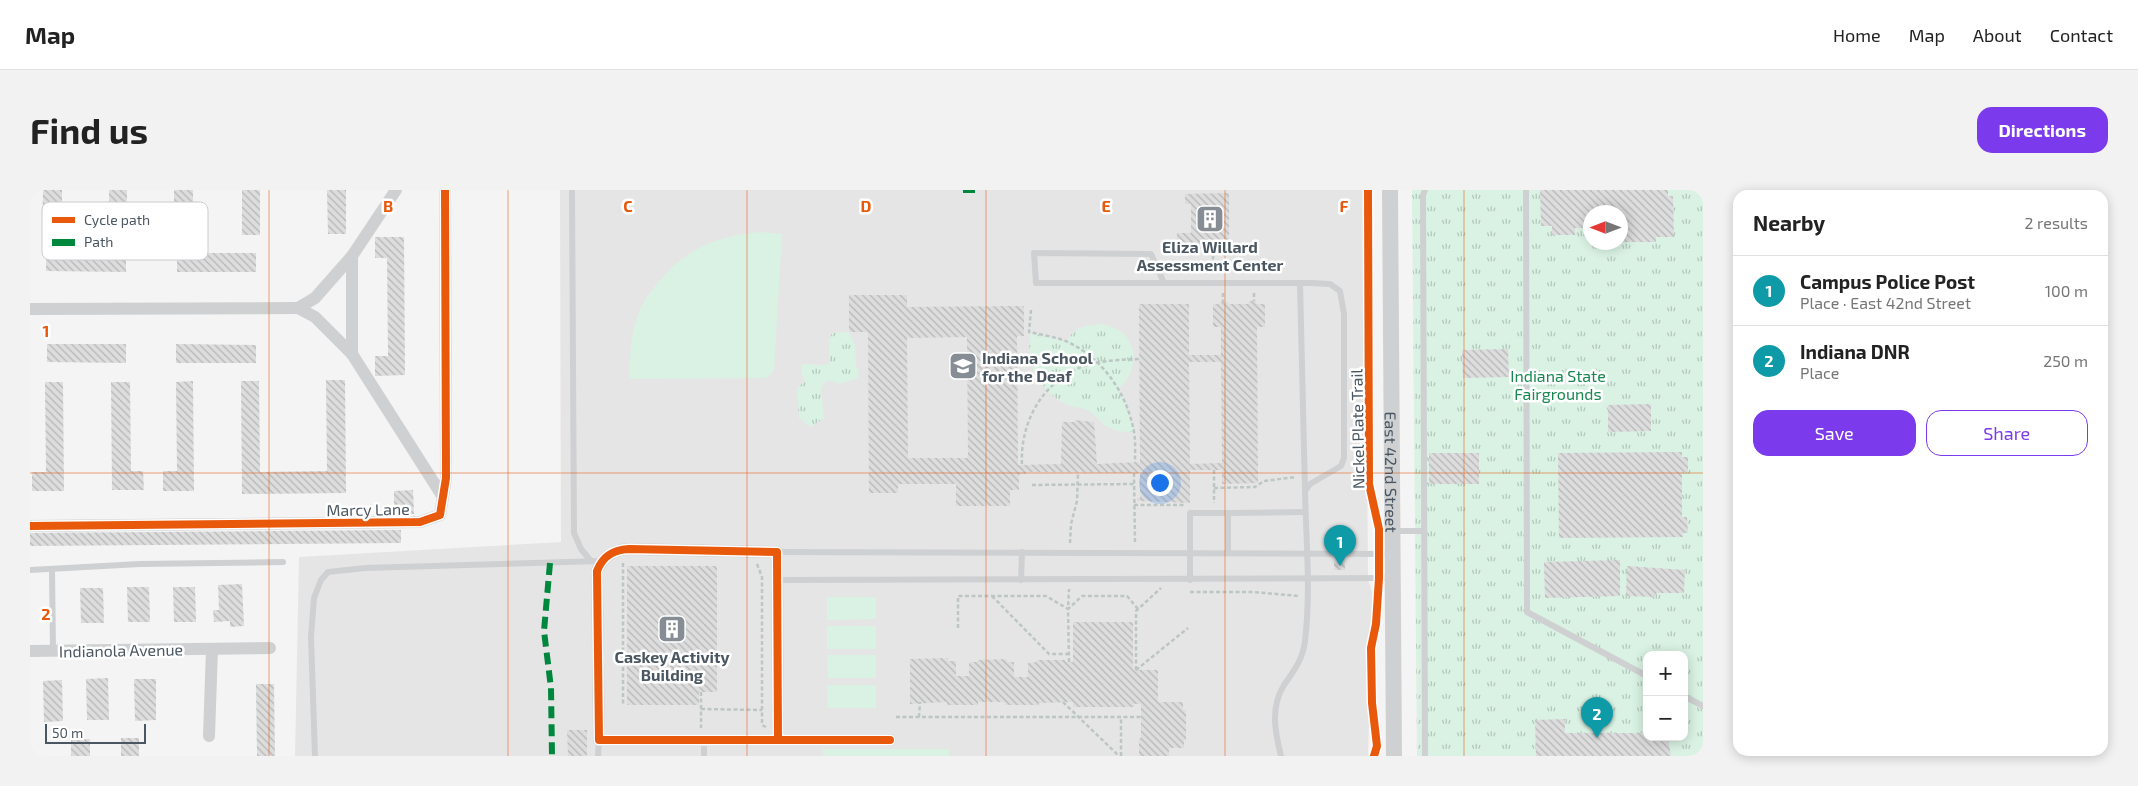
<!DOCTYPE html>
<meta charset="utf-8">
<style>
:root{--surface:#fff;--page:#f2f2f2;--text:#222;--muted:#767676;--line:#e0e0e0;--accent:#7c3aed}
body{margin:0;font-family:"Exo 2",sans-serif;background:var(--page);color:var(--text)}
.controls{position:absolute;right:15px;bottom:15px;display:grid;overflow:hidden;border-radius:10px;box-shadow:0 2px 12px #0003}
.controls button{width:45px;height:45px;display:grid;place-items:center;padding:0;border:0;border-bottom:1px solid var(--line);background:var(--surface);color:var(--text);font:25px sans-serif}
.compass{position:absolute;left:1553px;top:15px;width:45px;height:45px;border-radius:50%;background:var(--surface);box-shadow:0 2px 12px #0003;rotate:270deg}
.scale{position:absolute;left:15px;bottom:12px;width:101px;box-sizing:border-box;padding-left:5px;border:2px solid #4a5661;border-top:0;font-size:14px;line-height:18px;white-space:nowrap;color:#4a5661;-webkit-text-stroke:4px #fff;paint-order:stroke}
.you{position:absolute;left:1129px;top:292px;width:18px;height:18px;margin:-12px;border:4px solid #fff;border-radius:50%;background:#1a73e8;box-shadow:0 0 0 8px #1a73e833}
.badge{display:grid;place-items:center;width:32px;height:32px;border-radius:50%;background:var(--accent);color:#fff;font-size:16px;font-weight:700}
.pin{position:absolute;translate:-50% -41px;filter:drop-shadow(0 1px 2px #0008)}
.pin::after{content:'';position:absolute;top:26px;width:18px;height:15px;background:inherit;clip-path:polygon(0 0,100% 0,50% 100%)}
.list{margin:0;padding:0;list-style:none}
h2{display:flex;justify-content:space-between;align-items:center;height:65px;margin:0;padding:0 20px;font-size:21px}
h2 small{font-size:16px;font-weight:400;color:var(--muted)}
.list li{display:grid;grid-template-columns:32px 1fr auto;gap:15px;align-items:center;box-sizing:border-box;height:70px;padding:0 20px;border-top:1px solid var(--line)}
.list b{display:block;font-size:19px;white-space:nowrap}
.list p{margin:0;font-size:16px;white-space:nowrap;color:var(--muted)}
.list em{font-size:16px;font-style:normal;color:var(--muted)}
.actions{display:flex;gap:10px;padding:15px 20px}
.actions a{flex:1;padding:11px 0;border:1px solid var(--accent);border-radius:15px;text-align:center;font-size:18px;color:var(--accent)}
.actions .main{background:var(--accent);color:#fff}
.map{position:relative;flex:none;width:1673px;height:566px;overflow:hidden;border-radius:15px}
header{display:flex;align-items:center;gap:30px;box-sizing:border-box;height:70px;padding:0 25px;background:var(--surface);border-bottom:1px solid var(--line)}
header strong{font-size:24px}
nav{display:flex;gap:28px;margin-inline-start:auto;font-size:18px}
.intro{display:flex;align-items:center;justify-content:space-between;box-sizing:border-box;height:120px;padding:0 30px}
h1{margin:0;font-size:35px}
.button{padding:12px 22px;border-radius:15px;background:var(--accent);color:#fff;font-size:18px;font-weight:700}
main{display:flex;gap:30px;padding:0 30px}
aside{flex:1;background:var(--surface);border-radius:15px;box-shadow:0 2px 12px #0003}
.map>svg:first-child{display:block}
.education{fill:#e6e5e6}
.park{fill:url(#park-tufts);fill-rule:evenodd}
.pitch{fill:#d9f2e3}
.building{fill:url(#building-back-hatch);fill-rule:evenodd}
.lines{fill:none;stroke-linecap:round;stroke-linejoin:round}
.path{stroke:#bcc7c4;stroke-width:2.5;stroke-dasharray:4 2.5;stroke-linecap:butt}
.service{stroke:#ced0d2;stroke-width:6}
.minor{stroke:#ced0d2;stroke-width:12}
.tertiary{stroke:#ced0d2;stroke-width:16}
.quiet{stroke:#00873e;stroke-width:6;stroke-dasharray:12 6;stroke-linecap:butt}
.cycleway-casing{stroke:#fff;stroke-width:11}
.cycleway{stroke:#e8590c;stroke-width:8}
.grid{fill:none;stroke:#e8590c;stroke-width:1;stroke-opacity:0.55}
.labels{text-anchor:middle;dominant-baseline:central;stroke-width:5;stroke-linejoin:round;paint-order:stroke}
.poi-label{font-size:16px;font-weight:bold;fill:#4a5661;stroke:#fff}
.park-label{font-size:16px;fill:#17864f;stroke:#fff}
.street-label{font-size:16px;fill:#4a5661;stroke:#fff}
.key{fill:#fff;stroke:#c9ccd0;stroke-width:1}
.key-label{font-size:14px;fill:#4a5661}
.grid-label{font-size:16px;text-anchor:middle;font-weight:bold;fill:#e8590c;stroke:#fff;stroke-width:5;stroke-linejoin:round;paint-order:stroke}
</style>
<header>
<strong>Map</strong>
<nav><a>Home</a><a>Map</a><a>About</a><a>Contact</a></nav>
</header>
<div class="intro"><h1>Find us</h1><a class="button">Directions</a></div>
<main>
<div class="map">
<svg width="1673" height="566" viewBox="0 0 1673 566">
<defs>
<pattern id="park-tufts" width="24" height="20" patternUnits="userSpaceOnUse" patternTransform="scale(1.25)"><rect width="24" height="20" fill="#d9f2e3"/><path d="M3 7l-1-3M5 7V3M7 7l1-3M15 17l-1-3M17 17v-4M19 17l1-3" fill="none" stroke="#b2c7bb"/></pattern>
<pattern id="building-back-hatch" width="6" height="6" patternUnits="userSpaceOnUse" patternTransform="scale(1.25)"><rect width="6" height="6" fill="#ddddde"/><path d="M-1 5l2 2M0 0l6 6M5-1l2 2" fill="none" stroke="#b5b6b7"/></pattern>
</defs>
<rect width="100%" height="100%" fill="#f4f4f4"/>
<path class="education" d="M530,0H1335L1338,389L1343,405L1338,566H265L269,367L531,352Z"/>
<g class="park">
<path d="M1382,0H1673V566H1387ZM1560,22H1590V52H1560ZM1617,465H1654V547H1617Z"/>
<path d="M1072,134C1078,136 1085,137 1090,141C1110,155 1106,186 1088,199L1096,214L1104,242C1092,242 1081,241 1072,233C1067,228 1063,222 1057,220C1050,217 1042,217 1035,214C1009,200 994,172 1001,143L1036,152C1045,137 1055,135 1072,134Z"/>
<path d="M819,142L825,155L826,177L828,179L829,188L807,194L804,191H796L791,198L794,228L781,237L769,228L767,198L775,191L771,183V176L774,174L795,175L799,173V151L802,143Z"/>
</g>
<g class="pitch">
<path d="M730,42L752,44L744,181L736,188L599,189C600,168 600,145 608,125C612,113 620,102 628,93C657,57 686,47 730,42Z"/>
<path d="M797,407H846V429L797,430Z"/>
<rect x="797" y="436" width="49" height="23"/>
<path d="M797,465H846V488H798Z"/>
<path d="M797,495H846V518H798Z"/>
<rect x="793" y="559" width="126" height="7"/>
</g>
<g class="building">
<path d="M13,0H32V46H12Z"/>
<rect x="79" y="0" width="18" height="46"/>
<rect x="144" y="0" width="19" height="43"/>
<rect x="212" y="0" width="18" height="45"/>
<path d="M297,0H316V44H298Z"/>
<path d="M1510,0H1638V6H1643L1644,47H1626V52H1590V22H1560V38H1545V45H1522V36H1511Z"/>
<path d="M1199,3V63H1188V59H1161L1162,62H1147V43H1161V14H1155V4Z"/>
<path d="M345,47H374L375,185L345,186V166H358L357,68H345Z"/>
<path d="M16,63H96V82L16,81Z"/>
<rect x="147" y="63" width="79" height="19"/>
<path d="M819,105H877V117L994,116V146H987L988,275L1031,274L1032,232H1045V230L1064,232L1067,274L1108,272L1110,274L1109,114H1159V165H1191V137H1183V114H1190V112H1198V114H1219V111H1226V114H1235V137H1227L1228,293L1192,294V280H1160V313L1107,311V308H1110V281L1108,283L996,282V284H990L989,286V300H980V316H926V294H868V303H839L838,142H819ZM937,147L938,268H878L877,148ZM1159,172H1191L1192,273L1160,274Z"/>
<path d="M17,154H96V173L17,172Z"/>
<path d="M146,154L226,155V173H146Z"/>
<path d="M1478,159L1479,187L1433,188L1432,160Z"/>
<path d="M296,190H315L316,303L212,304L211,191H229L230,282L297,281Z"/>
<path d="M163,191L164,301H133V281H147L146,192Z"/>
<path d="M15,192H33L34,301H2V282H16Z"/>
<path d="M81,192H100L101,281H113L114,300H82Z"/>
<path d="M1621,214V241L1578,242V215Z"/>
<path d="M1652,262V267H1658V282H1652V327H1657L1658,343H1653V347L1529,348L1528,263Z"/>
<rect x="1399" y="263" width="50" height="31"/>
<path d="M383,300L384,324H364V301Z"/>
<path d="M371,340V353L0,356V343Z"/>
<path d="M1590,370V406L1515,408L1514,372Z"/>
<rect x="1304" y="372" width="11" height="8"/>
<path d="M597,376H687V502H669V515H597Z"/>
<path d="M1597,376L1655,380L1654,403H1626V407L1596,406Z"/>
<path d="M212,394L214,436L200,437V431L184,432L183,420H189L188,395Z"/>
<path d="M97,397H119L120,432H98Z"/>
<path d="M143,397H165L166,432H144Z"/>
<path d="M50,398H73L74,433H51Z"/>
<path d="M1043,432H1103V480H1128V512H1153V520H1156V550H1154V558H1139V566H1109V548H1111V514H1104V517H1043V512L1009,513V515H975V512H948V515H917V512L880,514V469L918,468V471H926V486H939V472H947V470L977,469V472H984V487H998V473L1007,472V470H1036V472H1043Z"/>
<path d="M78,488L79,530H57L56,489Z"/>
<path d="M104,489H126V530L105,531Z"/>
<path d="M32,490L33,531L14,532L13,491Z"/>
<path d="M226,494H244L245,566H227Z"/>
<path d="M1535,529V543H1617V547L1638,548L1641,566H1506L1505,530Z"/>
<path d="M537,540H557V566H538Z"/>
<rect x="91" y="548" width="18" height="18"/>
<rect x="41" y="549" width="19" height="17"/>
</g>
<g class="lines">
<g class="path">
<path d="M1183,59V85"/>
<path d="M1193,103V112"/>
<path d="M1224,103V111"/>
<path d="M1001,120L999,142C1012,145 1028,147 1040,153C1073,170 1095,201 1103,237C1106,248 1105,261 1105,272"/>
<path d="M992,274C990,234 1011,194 1049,178C1068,170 1089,170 1109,169"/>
<path d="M1184,280V313"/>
<path d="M1104,283L1105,354"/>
<path d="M1002,295L1104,294"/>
<path d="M1184,298L1225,297L1234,291L1266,287"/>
<path d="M1104,315H1155"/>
<path d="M1040,353L1041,334L1047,311L1048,283"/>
<path d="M593,373V514"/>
<path d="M727,374L732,387V535L736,537"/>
<path d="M1160,402H1223L1269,406"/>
<path d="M962,406L1019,464H1039"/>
<path d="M928,438V406H1016L1038,419L1039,399"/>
<path d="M1039,472L1038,419L1052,406H1097L1108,419"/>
<path d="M1106,480V421L1131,398"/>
<path d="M1106,480L1158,438"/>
<path d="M671,502V538"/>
<path d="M1033,512L1089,566"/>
<path d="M671,519L732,520"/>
<path d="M866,527H1111"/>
<path d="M889,527L890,512"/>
<path d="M1091,566V528"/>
</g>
<g class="service">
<path d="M542,0L544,343L551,359L561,371"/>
<path d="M1496,0L1497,422L1617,486"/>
<path d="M1134,93L1121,64L1004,63L1006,93H1281L1300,94L1310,101L1314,124V268L1311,276L1280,294L1275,301C1276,350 1281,401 1275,451C1273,469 1264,481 1254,495C1240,518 1245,542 1251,566"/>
<path d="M1270,93L1275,301"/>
<path d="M1364,341H1394"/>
<path d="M747,362L1361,364"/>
<path d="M1198,363V323L1275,322"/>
<path d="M0,380L110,374L253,372"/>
<path d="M22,380L23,460"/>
<path d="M747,390L1363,388"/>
<path d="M991,390L992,362"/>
<path d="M1160,390V323H1198"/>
<path d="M1654,506L1673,516"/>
<path d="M674,550V566"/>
<path d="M285,566L281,447L284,408L291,390L298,382L335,378L571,371"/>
<path d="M568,566L569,550"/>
<path d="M1395,566L1393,5L1395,0"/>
</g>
<g class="minor">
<path d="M322,66V164L285,127L268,118L285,108Z"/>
<path d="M322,66L366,0"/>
<path d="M0,119L268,118"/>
<path d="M322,164L413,307"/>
<path d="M0,336L390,332L410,325L416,288L415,0"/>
<path d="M0,461L240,458"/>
<path d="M179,546L182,459"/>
<path d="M748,549L747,362L599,359C583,360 573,366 567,381L569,550H860"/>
</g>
<path class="tertiary" id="s1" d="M1360,0L1364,566"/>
<g class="quiet">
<path d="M933,0H951"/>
<path d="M520,373L514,441L521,498L522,566"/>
</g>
<defs>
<g id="cycleway">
<path d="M1338,0L1339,294L1349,339V388L1346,434L1341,458L1342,513L1347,556L1344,566"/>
<path d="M0,336L390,332L410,325L416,288L415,0"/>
<path d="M748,549L747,362L599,359C583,360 573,366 567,381L569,550H860"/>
</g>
</defs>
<use href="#cycleway" class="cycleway-casing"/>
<use href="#cycleway" class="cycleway"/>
</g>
<path class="grid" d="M239,0V566M478,0V566M717,0V566M956,0V566M1195,0V566M1434,0V566M0,283H1673"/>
<defs>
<symbol id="building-square" viewBox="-11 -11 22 22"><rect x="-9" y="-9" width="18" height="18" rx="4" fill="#868d94" stroke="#fff"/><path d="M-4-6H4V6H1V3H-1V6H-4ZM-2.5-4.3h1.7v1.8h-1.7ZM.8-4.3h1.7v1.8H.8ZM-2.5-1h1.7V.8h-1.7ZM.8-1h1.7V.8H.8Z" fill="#fff"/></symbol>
<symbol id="school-square" viewBox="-11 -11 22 22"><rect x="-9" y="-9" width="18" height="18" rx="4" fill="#868d94" stroke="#fff"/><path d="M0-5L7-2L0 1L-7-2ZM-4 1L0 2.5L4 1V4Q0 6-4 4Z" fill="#fff"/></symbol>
</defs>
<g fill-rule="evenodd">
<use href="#building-square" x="1164" y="13" width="32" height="32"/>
<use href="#school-square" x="917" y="160" width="32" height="32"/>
<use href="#building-square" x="626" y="423" width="32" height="32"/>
</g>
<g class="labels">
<g class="poi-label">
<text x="1180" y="56">Eliza Willard<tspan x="1180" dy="18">Assessment Center</tspan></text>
<text x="952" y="167" text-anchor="start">Indiana School<tspan x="952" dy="18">for the Deaf</tspan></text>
<text x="642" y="466">Caskey Activity<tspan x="642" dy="18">Building</tspan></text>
</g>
<g class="park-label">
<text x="1528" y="185">Indiana State<tspan x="1528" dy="18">Fairgrounds</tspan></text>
</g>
<g class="street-label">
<text transform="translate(1327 239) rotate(-91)">Nickel Plate Trail</text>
<text stroke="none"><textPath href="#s1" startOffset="282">East 42nd Street</textPath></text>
<text transform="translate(338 319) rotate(-1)">Marcy Lane</text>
<text transform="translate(91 460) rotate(-1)">Indianola Avenue</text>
</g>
</g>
<rect x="12" y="12" width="166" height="58" rx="8" class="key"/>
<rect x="22" y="27" width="23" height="6" fill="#e8590c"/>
<rect x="22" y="49" width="23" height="7" fill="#00873e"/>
<g class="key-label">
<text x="54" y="35">Cycle path</text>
<text x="54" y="57">Path</text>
</g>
<g class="grid-label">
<text x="358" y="22">B</text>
<text x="598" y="22">C</text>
<text x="836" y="22">D</text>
<text x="1076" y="22">E</text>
<text x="1314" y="22">F</text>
<text x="16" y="147">1</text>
<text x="16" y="430">2</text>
</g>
</svg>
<div class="controls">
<button>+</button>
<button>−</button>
</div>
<svg class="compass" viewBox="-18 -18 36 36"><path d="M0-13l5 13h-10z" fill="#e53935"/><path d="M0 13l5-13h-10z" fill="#767676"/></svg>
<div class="scale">50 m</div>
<div class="you"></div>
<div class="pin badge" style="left:1310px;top:376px;background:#0f9aa8">1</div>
<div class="pin badge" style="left:1567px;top:548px;background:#0f9aa8">2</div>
</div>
<aside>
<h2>Nearby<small>2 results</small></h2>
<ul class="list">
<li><span class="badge" style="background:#0f9aa8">1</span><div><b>Campus Police Post</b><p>Place · East 42nd Street</p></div><em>100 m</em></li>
<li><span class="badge" style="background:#0f9aa8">2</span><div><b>Indiana DNR</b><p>Place</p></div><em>250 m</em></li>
</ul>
<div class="actions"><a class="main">Save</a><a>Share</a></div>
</aside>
</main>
